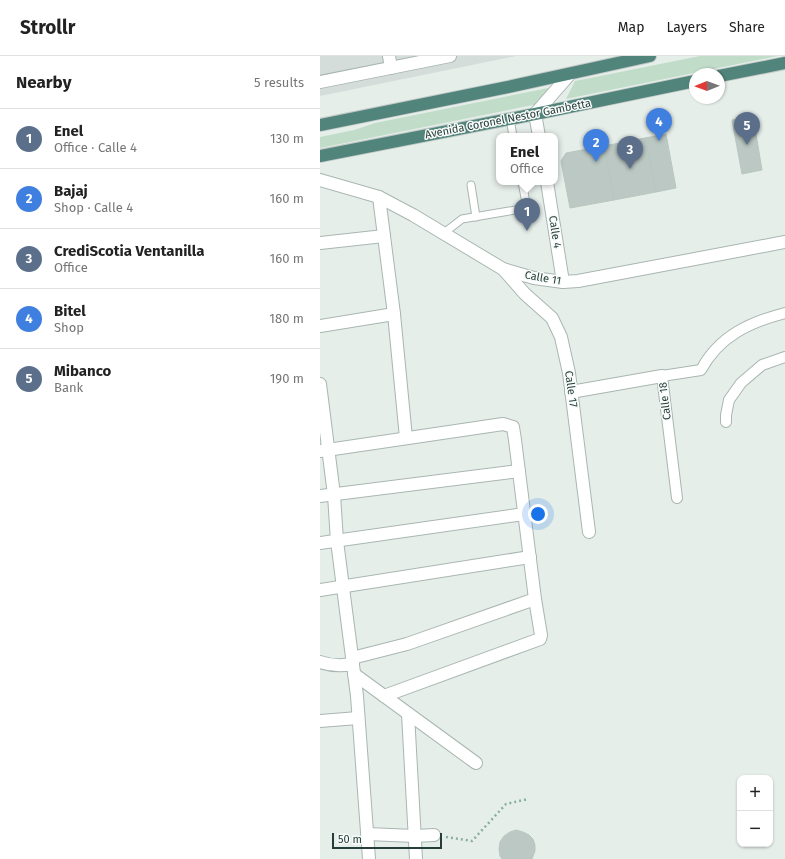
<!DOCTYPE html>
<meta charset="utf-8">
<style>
:root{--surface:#fff;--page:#f6f6f6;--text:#222;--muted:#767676;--line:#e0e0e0;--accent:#7c3aed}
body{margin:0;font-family:"Fira Sans",sans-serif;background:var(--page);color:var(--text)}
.controls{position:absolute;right:12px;bottom:12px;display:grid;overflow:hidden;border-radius:8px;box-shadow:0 1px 3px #0004}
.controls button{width:36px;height:36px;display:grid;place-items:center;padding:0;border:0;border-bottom:1px solid var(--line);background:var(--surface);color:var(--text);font:20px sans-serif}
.compass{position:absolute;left:369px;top:12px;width:36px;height:36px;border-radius:50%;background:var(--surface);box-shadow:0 1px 3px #0004;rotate:269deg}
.scale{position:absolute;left:12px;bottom:10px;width:110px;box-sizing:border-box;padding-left:4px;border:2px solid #263e39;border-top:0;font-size:11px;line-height:14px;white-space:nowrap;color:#263e39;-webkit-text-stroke:3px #f6faf8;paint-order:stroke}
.you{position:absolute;left:218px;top:458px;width:14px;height:14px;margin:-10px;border:3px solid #fff;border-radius:50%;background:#1a73e8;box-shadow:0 0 0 6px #1a73e833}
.badge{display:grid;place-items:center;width:26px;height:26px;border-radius:50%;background:var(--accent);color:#fff;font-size:13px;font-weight:700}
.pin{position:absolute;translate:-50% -33px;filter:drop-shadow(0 1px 2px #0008)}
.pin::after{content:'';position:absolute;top:21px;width:14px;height:12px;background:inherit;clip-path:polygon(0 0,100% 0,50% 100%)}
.popup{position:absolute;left:176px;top:77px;width:62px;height:52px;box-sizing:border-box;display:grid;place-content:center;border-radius:8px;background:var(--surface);filter:drop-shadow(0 1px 3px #0005);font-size:13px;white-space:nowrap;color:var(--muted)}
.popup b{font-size:15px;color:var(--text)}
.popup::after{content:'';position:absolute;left:50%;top:100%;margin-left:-8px;border:8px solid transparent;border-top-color:var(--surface)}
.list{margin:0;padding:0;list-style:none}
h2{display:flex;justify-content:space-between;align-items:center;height:52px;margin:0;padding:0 16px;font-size:17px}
h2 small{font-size:13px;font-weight:400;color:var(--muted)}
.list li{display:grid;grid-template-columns:26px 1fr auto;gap:12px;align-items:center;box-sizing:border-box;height:60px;padding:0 16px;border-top:1px solid var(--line)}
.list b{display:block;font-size:15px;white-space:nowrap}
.list p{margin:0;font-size:13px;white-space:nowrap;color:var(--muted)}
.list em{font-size:13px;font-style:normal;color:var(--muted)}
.map{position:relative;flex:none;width:465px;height:803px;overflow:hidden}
header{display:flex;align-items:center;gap:24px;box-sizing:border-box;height:56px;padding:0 20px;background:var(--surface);border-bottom:1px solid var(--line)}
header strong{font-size:19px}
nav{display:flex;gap:22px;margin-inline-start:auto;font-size:14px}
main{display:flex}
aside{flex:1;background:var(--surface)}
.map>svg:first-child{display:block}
.built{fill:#d4ddd9}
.green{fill:#c1ddc9}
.building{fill:#bbc8c3;stroke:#b9c7c1}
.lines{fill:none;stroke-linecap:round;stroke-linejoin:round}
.service-casing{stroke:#a9b6b1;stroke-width:9}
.pedestrian-casing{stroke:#a9b6b1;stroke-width:12}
.minor-casing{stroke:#a9b6b1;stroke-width:14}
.tertiary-casing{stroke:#a9b6b1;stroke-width:14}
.trunk-casing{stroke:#c2c9c8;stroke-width:14}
.path{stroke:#89aea4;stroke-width:2.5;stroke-dasharray:2 3;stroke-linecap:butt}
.service{stroke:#fff;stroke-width:7}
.pedestrian{stroke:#fff;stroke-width:10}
.minor{stroke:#fff;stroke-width:12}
.tertiary{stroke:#fff;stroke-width:12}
.trunk{stroke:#51847a;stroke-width:12}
.labels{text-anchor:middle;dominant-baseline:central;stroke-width:3;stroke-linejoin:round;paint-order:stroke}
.street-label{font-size:11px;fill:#263e39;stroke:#f6faf8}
</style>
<header>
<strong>Strollr</strong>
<nav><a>Map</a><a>Layers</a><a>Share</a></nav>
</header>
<main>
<aside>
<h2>Nearby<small>5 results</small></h2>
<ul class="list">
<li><span class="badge" style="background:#5c6f8a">1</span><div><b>Enel</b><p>Office · Calle 4</p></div><em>130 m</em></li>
<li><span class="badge" style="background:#3f7fe0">2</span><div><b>Bajaj</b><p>Shop · Calle 4</p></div><em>160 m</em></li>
<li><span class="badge" style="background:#5c6f8a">3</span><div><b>CrediScotia Ventanilla</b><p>Office</p></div><em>160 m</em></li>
<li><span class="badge" style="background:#3f7fe0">4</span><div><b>Bitel</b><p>Shop</p></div><em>180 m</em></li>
<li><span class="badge" style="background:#5c6f8a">5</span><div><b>Mibanco</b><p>Bank</p></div><em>190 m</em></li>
</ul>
</aside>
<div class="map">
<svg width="465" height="803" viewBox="0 0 465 803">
<rect width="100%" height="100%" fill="#e6eeea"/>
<path class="built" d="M0,0H196L0,40Z"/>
<g class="green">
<path d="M380,0H458L246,43L255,25Z"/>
<path d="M228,32L230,39L223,47L0,92V81L34,74L55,67Z"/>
</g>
<g class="building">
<path d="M433,60L442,114L422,118L412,64Z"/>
<path d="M346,78L356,132L336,136L325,82Z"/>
<path d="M325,82L336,136L294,144L284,90Z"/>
<path d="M284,90L294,144L250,152L241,105L246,97Z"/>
<path d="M196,774L203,776L209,779L213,783L215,789V795L212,803H182L180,800L179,793L180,786L184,780L190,776Z"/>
</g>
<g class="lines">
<defs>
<g id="service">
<path d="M190,63L193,80"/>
<path d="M151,129L156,161"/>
<path d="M124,177L142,163L207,152L202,126"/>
</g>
<g id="pedestrian">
<path d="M406,366V359L409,344L421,327L442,309L465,301"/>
<path d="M357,442L342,320L381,314C399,280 430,266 465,257"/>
</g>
<g id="minor">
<path d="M69,0L71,12"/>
<path d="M219,80L215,58L250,18"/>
<path d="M227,126L243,226"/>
<path d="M59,141L74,258L86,382"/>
<path d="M0,187L64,180"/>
<path d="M183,213L205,238L232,262L241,281L249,317L269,476"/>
<path d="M0,270L74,258"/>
<path d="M0,328L14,439L17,485L37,640L49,803"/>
<path d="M251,336L342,320"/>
<path d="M0,395L183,368L193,371L195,384L215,543L221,579L220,583L64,640"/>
<path d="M0,440L199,415"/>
<path d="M0,487L204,458"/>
<path d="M0,534L210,501"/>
<path d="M32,602L87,588L215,543"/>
<path d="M0,606C11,610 21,610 33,608"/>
<path d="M34,618L156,707"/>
<path d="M88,658L96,803"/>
<path d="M0,665L38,662"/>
<path d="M47,778L95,780L114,779"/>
</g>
<g id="tertiary">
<path d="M0,26L130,0"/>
<path d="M0,124L59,141L93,159L183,213L214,222L243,226L258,225L465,186"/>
</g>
<g id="trunk">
<path d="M399,20L465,7"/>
<path d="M0,69L188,31L330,0"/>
<path d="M0,100L215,58L375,25"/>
</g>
</defs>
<use href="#service" class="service-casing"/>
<use href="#pedestrian" class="pedestrian-casing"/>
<use href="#minor" class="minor-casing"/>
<use href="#tertiary" class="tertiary-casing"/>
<use href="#trunk" class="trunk-casing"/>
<path class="path" d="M126,781L152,785L186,748L208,743"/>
<use href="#service" class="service"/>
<use href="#pedestrian" class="pedestrian"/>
<use href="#minor" class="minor"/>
<use href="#tertiary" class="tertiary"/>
<use href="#trunk" class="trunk"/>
</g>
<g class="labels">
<g class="street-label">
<text transform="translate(188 63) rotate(-11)">Avenida Coronel Nestor Gambetta</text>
<text transform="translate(235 176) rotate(81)">Calle 4</text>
<text transform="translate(223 222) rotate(10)">Calle 11</text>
<text transform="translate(251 333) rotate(82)">Calle 17</text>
<text transform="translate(345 345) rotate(-97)">Calle 18</text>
</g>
</g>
</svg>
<div class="controls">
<button>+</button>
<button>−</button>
</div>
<svg class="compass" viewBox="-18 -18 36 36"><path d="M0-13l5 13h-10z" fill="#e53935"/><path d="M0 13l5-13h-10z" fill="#767676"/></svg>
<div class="scale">50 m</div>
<div class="you"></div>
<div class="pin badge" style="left:207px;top:175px;background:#5c6f8a">1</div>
<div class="popup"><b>Enel</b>Office</div>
<div class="pin badge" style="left:276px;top:106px;background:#3f7fe0">2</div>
<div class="pin badge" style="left:310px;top:113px;background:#5c6f8a">3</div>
<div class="pin badge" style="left:339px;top:85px;background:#3f7fe0">4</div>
<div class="pin badge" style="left:427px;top:89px;background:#5c6f8a">5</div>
</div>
</main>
